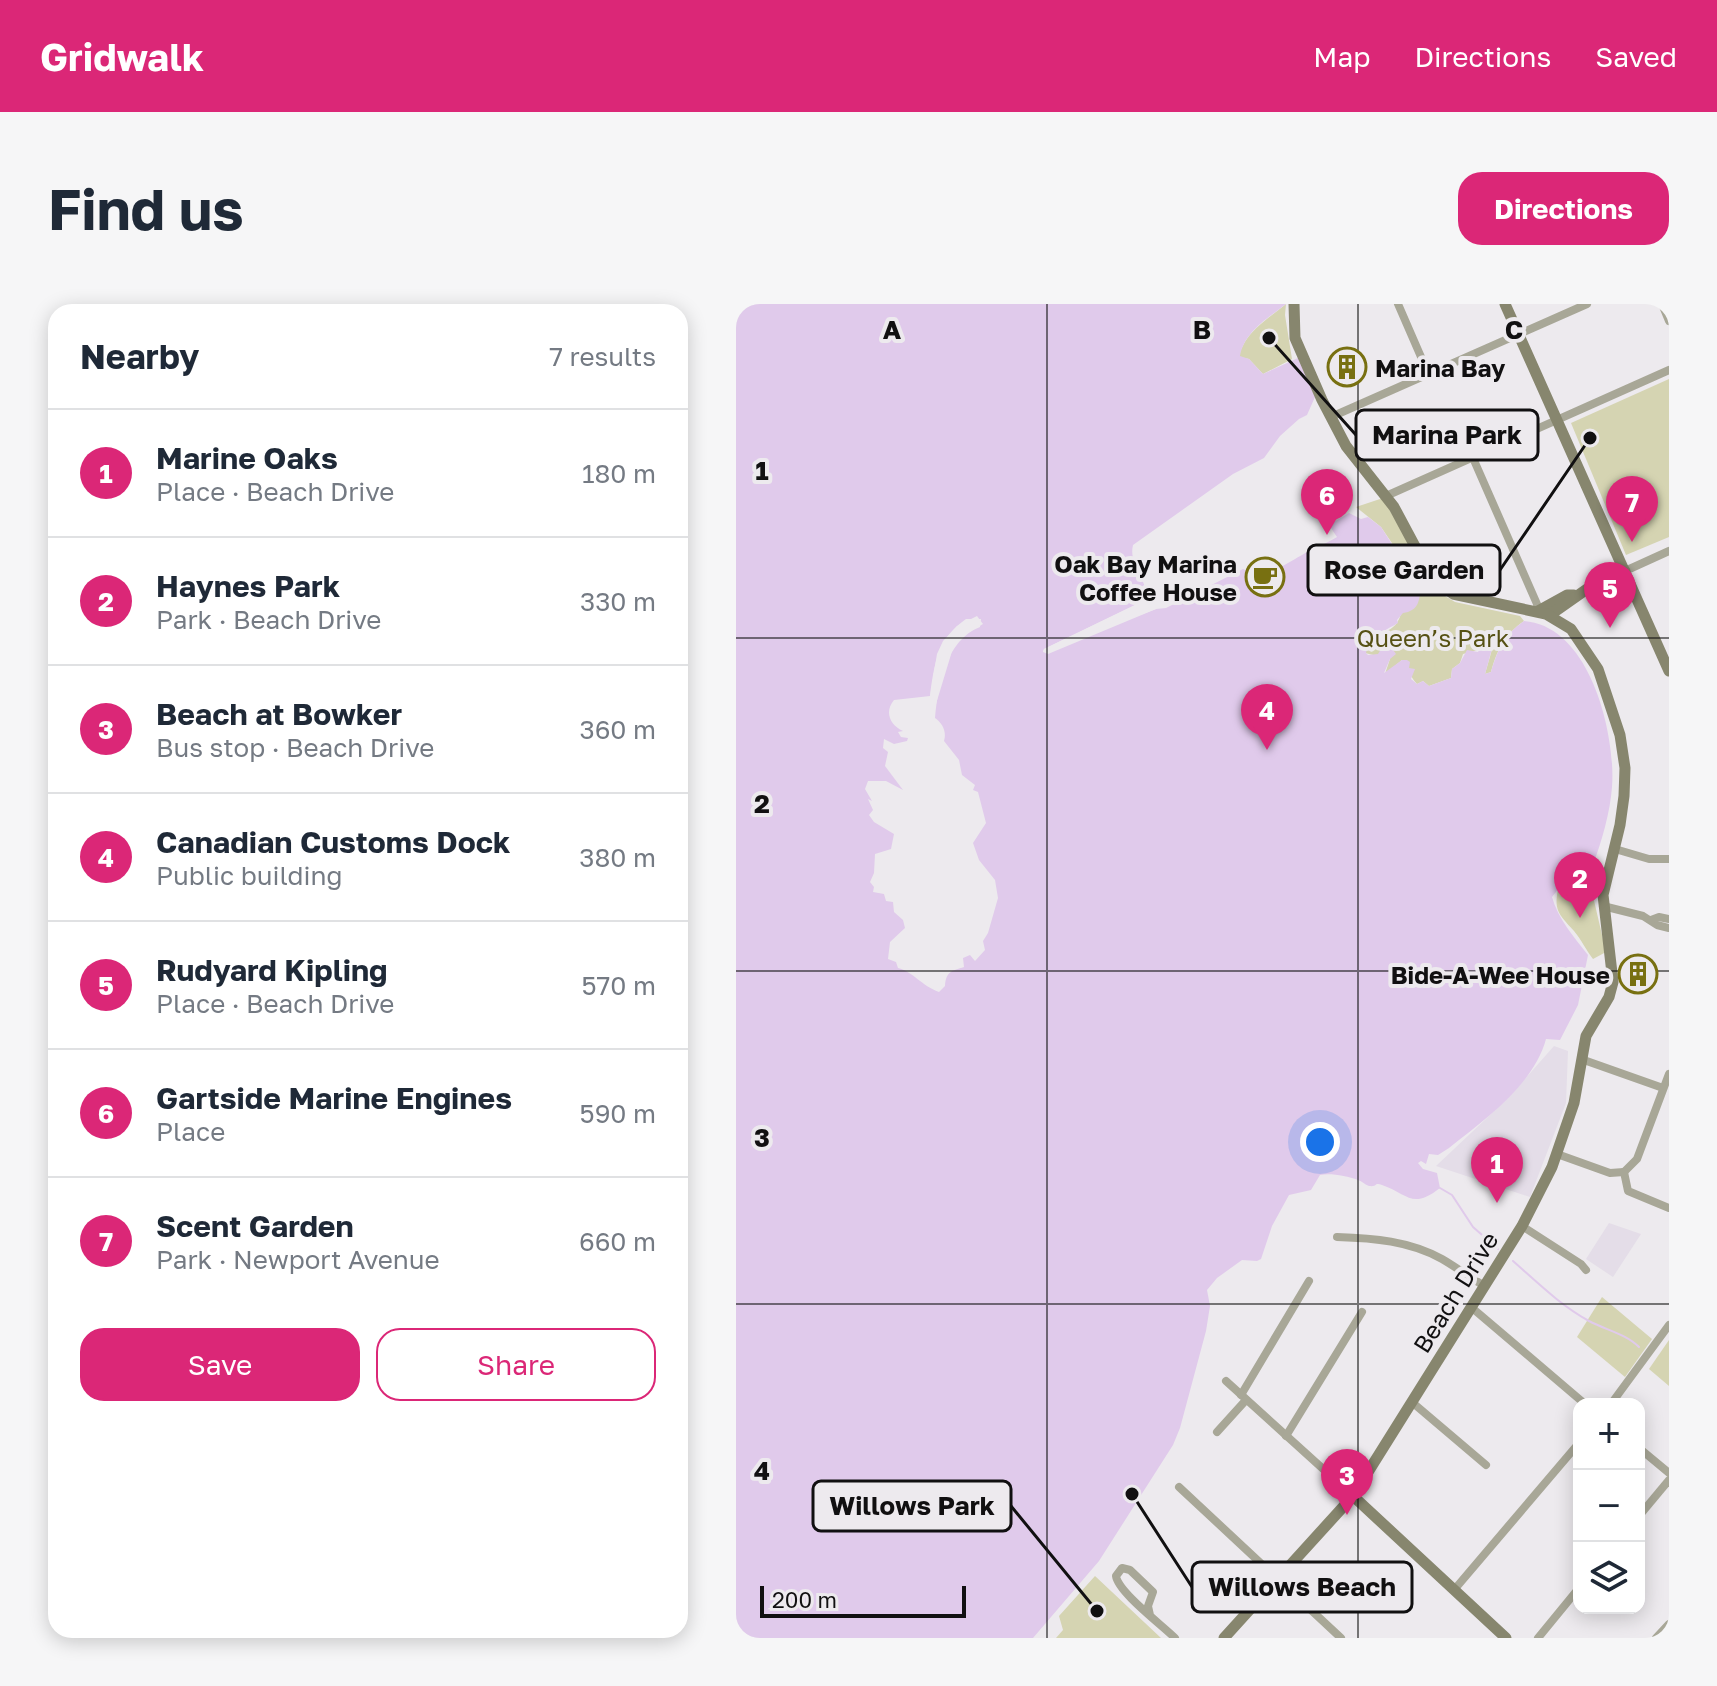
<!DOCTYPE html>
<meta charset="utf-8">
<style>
:root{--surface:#fff;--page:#f6f6f7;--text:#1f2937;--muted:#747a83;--line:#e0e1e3;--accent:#db2777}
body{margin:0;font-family:"Golos Text",sans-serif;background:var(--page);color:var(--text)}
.controls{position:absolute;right:24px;bottom:24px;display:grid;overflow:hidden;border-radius:16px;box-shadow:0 4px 20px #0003}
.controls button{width:72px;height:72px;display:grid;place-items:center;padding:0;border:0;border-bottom:2px solid var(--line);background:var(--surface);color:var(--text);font:40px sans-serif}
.scale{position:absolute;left:24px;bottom:20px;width:206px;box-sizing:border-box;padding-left:8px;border:4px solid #111011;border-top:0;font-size:22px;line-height:28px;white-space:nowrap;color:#111011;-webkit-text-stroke:6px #edeaee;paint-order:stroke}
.you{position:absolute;left:584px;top:838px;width:28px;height:28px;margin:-20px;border:6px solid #fff;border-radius:50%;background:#1a73e8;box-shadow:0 0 0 12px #1a73e833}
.badge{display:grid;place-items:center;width:52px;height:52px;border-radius:50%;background:var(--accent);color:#fff;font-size:26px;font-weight:700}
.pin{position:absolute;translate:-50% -66px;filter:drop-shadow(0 2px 4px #0008)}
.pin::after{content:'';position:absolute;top:42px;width:28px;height:24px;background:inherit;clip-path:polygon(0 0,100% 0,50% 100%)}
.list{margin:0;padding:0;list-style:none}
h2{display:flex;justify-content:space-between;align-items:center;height:104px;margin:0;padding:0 32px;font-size:34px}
h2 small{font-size:26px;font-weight:400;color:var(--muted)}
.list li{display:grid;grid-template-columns:52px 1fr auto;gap:24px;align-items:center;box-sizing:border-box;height:128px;padding:0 32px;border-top:2px solid var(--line)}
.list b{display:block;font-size:30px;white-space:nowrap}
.list p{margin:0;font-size:26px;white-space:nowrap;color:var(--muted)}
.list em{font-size:26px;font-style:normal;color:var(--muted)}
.actions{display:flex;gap:16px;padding:24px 32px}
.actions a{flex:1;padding:18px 0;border:2px solid var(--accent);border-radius:24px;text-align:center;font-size:28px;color:var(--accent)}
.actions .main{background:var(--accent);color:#fff}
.icon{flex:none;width:44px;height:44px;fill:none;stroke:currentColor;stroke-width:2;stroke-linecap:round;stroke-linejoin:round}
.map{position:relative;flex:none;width:933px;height:1334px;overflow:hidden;border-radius:24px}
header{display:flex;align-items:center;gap:48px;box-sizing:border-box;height:112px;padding:0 40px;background:var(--accent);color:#fff}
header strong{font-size:38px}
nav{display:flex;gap:44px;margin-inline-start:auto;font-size:28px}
.intro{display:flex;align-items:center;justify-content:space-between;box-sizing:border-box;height:192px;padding:0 48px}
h1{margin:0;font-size:56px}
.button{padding:20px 36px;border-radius:24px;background:var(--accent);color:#fff;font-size:28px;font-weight:700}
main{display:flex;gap:48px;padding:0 48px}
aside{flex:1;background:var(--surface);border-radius:24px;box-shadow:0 4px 20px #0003}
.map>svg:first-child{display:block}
.built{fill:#e4dde8}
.green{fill:#d5d4b2}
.water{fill:#e0caeb;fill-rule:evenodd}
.pier{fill:#edeaee;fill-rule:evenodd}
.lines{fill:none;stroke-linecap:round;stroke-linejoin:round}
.stream{stroke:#e0caeb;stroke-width:2}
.street{stroke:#a8a797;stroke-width:8}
.secondary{stroke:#87866e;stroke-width:11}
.grid{fill:none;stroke:#111011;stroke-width:2;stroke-opacity:0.55}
.labels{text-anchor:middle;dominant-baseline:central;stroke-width:8;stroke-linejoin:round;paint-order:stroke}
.poi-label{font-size:24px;font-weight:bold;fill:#111011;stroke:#edeaee;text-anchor:end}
.park-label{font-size:24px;fill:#565114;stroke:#edeaee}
.street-label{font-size:24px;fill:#111011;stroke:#edeaee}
.grid-label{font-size:26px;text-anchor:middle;font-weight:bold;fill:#111011;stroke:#edeaee;stroke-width:8;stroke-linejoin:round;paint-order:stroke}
.leader{fill:none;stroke:#111011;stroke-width:3}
.callout-dot{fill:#111011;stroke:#edeaee;stroke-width:3}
.callout{fill:#edeaee;stroke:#111011;stroke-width:3}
.callout-label{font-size:26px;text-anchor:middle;font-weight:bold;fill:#111011}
</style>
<header>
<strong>Gridwalk</strong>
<nav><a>Map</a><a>Directions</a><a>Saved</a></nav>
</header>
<div class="intro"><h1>Find us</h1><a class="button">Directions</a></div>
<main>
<aside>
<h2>Nearby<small>7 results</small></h2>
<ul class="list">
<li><span class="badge">1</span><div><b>Marine Oaks</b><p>Place · Beach Drive</p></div><em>180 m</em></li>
<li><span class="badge">2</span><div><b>Haynes Park</b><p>Park · Beach Drive</p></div><em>330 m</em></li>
<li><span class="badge">3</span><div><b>Beach at Bowker</b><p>Bus stop · Beach Drive</p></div><em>360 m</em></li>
<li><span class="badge">4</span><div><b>Canadian Customs Dock</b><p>Public building</p></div><em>380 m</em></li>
<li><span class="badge">5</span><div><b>Rudyard Kipling</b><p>Place · Beach Drive</p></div><em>570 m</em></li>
<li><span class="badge">6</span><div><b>Gartside Marine Engines</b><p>Place</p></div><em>590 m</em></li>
<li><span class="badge">7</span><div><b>Scent Garden</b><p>Park · Newport Avenue</p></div><em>660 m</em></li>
</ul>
<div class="actions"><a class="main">Save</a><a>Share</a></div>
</aside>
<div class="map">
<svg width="933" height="1334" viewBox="0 0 933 1334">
<rect width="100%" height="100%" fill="#edeaee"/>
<g class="built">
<path d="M818,742L832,747L830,799L794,893L700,862L772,794Z"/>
<path d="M873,919L905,930L877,973L850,955Z"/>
</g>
<g class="green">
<path d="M550,0L549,11L556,55L527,70L513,55L503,53C508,28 532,15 550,0Z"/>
<path d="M933,75V233L890,251L835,119Z"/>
<path d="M647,194L699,286L719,298L784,312L788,317C769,330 761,346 755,368L749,370L757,342L727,350L724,359L716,365L715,374L693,382L687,377L681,380C674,373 673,364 666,356L649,370L654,355L629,349C636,326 651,332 661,319C665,313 675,283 679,273L645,223L620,203Z"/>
<path d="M854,568L859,573L856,588L870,648L857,655C850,646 845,635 838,627C822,609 817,606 823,581L843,575Z"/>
<path d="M866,993L916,1035L889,1073L841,1033Z"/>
<path d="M933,1036V1082L913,1065Z"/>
<path d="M359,1272L425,1334H320L327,1326L323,1312Z"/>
</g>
<path class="water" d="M0,0H550C532,14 508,28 504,52L513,55L527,70L562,54L579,93L571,111L563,115L544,132L528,154L497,170L397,241C392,261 413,276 410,296L308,345L307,348L420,305L430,304L507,265C529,276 546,262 566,251C577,244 590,240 601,233L593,221L613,209L625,215L632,213L645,223L684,284C684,297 682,307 667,309L661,316L662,319C648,327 634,333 630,349L632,351L642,350L647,342L653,340L660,350L654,355L648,369L666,356H671L674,358L673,364L679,365L675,375L681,380L687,377L693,382L715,374L716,365L724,359L731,346L742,348L745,342L757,341L749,370L755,368C762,345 768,331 788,317C855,322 880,432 876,483C874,509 866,536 857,561L849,565L851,575L823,584L816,593C822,615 838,633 852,651L842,701L824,736L810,735C797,782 749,815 713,844L702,851L693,850L690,860L685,857L682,859L687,865L701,869L704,884C676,906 672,890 646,881C637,878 643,883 633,882C629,881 626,877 622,876C611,872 595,869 584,871L575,886L553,891L536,922L525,955L521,957L506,956L481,974L471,986L474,1002L470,1027L444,1124L437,1141L363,1257L297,1334H0ZM230,315H245L244,323C210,336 202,381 199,414C206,419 211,427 208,437L223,456L226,471L239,481L237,486L242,488L250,519L237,539L243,556L259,576L262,594L252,629L247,637L249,646L239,657L234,651L227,654L228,663C216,667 210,667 209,682L203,688C186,682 176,667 162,664L160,658L152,655L154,638L169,624L167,616L158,608L157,598L150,597L148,590L137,588L138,583L134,578L138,569L139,550L155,545L158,530L138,518L133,511L137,506L132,495L136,497L129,485L132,477H150L167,486L149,462L152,448L147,444L148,435L158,440L171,437L172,434L165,433L162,428L167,427C154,421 148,408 158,396L194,392C198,360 202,334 230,315Z"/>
<g class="pier">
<path d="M409,296L412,299L340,334L416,302L420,305L312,350L307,348L308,345Z"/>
<path d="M241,312L247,320L225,333L217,344L200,400L194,392L201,350L207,337L221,322ZM241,317L242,319L223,330L214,341L198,392L205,352L210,339L224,325Z"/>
</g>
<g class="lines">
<g class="stream">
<path d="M704,884L716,891L737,923L762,945"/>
<path d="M777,957C802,979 824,1001 853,1017C870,1026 890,1030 903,1043"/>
</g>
<g class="street">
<path d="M662,0L692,69"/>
<path d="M926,0L933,17"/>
<path d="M595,113L851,0"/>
<path d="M737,154L801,300L802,307"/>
<path d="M650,192L933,66"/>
<path d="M889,267L933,247"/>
<path d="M879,545L913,555H933"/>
<path d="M867,602L907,612L921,621L933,624"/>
<path d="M915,616L923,613L933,615"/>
<path d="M845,755L927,784"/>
<path d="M821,850L874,869L888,868"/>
<path d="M888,868L901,855L933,770"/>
<path d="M888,868L892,887L933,904"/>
<path d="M786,922L845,960L850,966"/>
<path d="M601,933C637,934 674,937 706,955C720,963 734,974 749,982"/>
<path d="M735,1003L849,1100"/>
<path d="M490,1077L617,1192"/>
<path d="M505,1091L573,977"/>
<path d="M677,1099L750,1161"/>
<path d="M875,1100L933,1021"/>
<path d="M481,1128L510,1096"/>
<path d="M550,1132L626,1008"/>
<path d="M903,1144L933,1169"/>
<path d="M443,1183L605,1334"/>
<path d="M903,1212L933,1176"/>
<path d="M718,1286L843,1139"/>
<path d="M414,1311L412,1302L417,1288L394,1266L386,1264L380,1272C382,1288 426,1321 439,1334"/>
<path d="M802,1334L843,1284"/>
<path d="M920,1334L933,1320"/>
</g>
<g class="secondary">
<path d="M769,0L933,367"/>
<path d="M802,307L831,291H838"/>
<path d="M814,311L851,285L889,267"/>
<path d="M617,1192L770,1334"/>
<path d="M488,1334L617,1192L786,922L816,863L838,799L850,732L873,693L877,678L867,591L884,521L888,492L889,464L884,431L862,365L835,325L810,310L717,290L696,274L658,203L610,142L586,96L559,34L558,0"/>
</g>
</g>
<path class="grid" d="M311,0V1334M622,0V1334M0,334H933M0,667H933M0,1000H933"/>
<defs>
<symbol id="building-ring" viewBox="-11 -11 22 22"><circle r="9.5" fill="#edeaee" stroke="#787011" stroke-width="1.5"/><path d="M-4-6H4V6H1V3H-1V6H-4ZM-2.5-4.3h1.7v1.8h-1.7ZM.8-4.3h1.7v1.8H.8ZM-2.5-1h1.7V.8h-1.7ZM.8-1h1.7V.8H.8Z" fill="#787011"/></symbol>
<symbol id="cafe-ring" viewBox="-11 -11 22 22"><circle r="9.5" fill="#edeaee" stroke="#787011" stroke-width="1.5"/><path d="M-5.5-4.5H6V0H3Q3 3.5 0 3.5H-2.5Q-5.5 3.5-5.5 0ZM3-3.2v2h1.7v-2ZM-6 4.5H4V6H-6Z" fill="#787011"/></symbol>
</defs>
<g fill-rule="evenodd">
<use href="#building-ring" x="589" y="41" width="44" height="44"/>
<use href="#cafe-ring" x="507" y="251" width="44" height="44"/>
<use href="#building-ring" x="880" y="648" width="44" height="44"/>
</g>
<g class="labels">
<g class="poi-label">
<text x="639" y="63" text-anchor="start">Marina Bay</text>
<text x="501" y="259">Oak Bay Marina<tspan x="501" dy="28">Coffee House</tspan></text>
<text x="874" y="670">Bide-A-Wee House</text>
</g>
<g class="park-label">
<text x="697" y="333">Queen’s Park</text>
</g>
<g class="street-label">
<text transform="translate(719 988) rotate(-58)">Beach Drive</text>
</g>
</g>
<g class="grid-label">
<text x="156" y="35">A</text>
<text x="466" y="35">B</text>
<text x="778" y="35">C</text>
<text x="26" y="176">1</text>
<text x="26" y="509">2</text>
<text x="26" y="843">3</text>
<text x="26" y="1176">4</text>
</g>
<path class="leader" d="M533 34L620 131M854 134L764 266M361 1307L275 1202M396 1190L456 1283"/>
<g class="callout-dot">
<circle cx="533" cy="34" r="8"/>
<circle cx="854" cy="134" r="8"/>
<circle cx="361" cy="1307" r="8"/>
<circle cx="396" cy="1190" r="8"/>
</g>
<g class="callout">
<rect x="620" y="106" width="182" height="50" rx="8"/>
<rect x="572" y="241" width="192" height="50" rx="8"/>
<rect x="77" y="1177" width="198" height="50" rx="8"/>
<rect x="456" y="1258" width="220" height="50" rx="8"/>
</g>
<g class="callout-label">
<text x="711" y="140">Marina Park</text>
<text x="668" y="275">Rose Garden</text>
<text x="176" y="1211">Willows Park</text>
<text x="566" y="1292">Willows Beach</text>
</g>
</svg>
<div class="controls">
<button>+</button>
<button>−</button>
<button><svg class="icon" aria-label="layers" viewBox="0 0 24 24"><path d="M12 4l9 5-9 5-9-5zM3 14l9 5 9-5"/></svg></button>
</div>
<div class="scale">200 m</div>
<div class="you"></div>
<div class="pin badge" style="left:761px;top:899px">1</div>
<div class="pin badge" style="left:844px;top:614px">2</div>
<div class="pin badge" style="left:611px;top:1211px">3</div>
<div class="pin badge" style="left:531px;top:446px">4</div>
<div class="pin badge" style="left:874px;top:324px">5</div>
<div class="pin badge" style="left:591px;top:231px">6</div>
<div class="pin badge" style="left:896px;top:238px">7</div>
</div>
</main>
